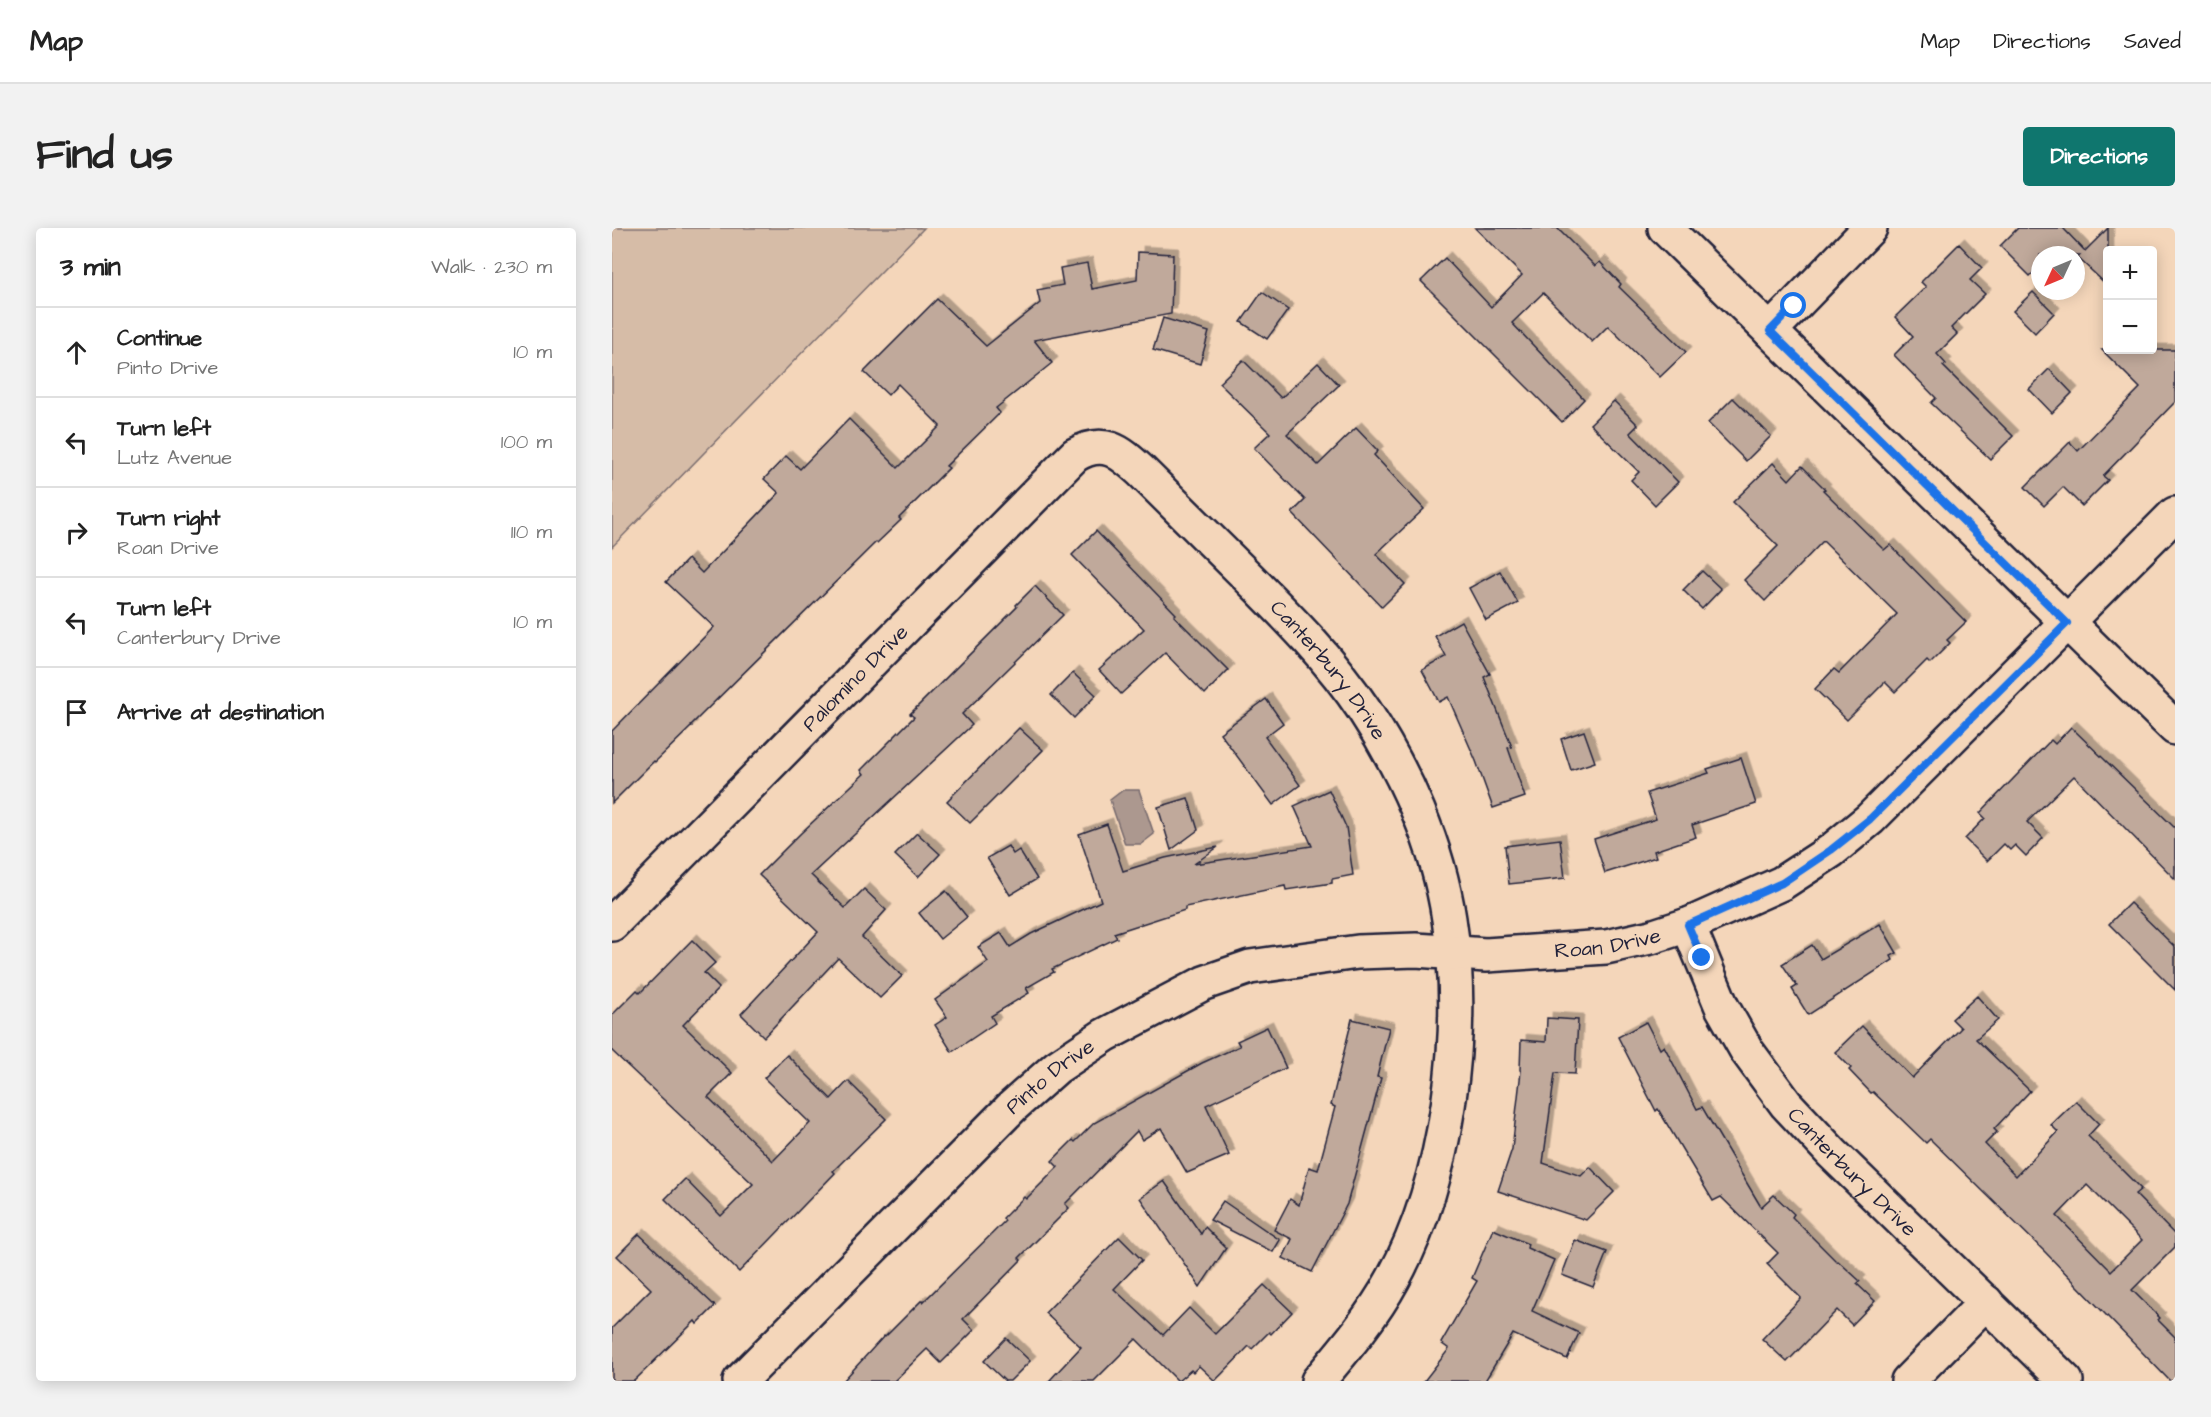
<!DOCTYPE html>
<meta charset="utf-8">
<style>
:root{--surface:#fff;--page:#f2f2f2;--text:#222;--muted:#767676;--line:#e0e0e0;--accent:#0f766e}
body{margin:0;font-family:"Architects Daughter",sans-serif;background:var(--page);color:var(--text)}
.controls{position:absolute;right:18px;top:18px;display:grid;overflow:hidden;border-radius:6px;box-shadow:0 3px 15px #0003}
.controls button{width:54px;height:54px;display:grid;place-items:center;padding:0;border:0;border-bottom:2px solid var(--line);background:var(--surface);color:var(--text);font:30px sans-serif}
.compass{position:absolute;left:1419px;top:18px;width:54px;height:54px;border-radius:50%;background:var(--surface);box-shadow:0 3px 15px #0003;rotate:226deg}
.stop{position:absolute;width:18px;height:18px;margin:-14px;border:4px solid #1a73e8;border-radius:50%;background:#fff}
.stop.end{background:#1a73e8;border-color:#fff;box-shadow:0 2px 6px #0008}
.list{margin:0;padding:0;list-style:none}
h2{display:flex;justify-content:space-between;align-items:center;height:78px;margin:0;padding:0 24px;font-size:26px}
h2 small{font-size:20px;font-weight:400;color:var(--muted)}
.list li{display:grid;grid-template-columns:39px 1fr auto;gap:18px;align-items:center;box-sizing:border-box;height:90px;padding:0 24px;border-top:2px solid var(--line)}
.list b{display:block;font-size:22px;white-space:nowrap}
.list p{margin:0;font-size:20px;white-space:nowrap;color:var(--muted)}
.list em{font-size:20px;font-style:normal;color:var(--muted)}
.icon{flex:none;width:33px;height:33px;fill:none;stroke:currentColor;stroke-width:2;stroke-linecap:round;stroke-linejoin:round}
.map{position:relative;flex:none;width:1563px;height:1153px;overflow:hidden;border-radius:6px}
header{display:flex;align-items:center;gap:36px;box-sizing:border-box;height:84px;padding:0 30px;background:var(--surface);border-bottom:2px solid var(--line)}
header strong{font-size:28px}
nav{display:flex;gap:33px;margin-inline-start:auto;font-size:21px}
.intro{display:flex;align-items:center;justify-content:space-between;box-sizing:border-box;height:144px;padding:0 36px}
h1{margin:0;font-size:42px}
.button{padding:15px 27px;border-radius:6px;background:var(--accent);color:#fff;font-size:21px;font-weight:700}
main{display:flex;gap:36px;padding:0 36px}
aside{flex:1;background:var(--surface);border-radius:6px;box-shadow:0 3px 15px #0003}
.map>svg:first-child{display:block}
.green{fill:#d6bca7;stroke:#7c6f71;stroke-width:1.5}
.water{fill:#ac988f;stroke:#75696d;stroke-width:1.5}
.building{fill:#c0a99b;stroke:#22223b;stroke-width:1.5;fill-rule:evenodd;filter:url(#shadow)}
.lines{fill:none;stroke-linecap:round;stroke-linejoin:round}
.minor-casing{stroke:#22223b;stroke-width:38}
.minor{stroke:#f4d6ba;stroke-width:33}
.route{stroke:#1a73e8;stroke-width:8}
.labels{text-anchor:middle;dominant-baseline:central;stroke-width:4.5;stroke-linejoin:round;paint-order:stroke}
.street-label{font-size:21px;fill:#22223b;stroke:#f4d6ba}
</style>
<header>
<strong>Map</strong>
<nav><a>Map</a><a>Directions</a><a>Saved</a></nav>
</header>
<div class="intro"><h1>Find us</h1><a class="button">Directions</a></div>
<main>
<aside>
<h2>3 min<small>Walk · 230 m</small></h2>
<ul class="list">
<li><svg class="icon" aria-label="ahead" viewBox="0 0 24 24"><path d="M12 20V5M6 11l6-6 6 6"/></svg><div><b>Continue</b><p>Pinto Drive</p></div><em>10 m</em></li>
<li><svg class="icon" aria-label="left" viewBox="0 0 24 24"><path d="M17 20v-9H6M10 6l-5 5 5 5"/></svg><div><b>Turn left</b><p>Lutz Avenue</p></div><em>100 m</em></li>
<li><svg class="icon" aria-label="right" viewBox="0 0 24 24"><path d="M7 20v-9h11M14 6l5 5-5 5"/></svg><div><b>Turn right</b><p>Roan Drive</p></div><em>110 m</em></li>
<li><svg class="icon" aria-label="left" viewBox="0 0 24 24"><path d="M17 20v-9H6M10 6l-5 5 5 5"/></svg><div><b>Turn left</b><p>Canterbury Drive</p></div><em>10 m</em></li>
<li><svg class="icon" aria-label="arrive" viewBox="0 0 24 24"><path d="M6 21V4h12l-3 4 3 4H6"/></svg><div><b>Arrive at destination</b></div></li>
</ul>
</aside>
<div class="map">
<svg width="1563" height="1153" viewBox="0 0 1563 1153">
<defs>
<filter id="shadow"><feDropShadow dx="5.5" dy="-5.5" stdDeviation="0" flood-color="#0004"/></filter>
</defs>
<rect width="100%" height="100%" fill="#f4d6ba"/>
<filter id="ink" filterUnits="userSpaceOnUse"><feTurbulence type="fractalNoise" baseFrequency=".0167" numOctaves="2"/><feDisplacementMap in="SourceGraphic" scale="12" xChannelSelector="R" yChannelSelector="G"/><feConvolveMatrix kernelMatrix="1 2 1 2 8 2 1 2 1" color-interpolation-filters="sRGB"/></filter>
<g filter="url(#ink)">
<path class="green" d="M0,0H312L0,319Z"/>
<path class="water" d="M511,562H527L542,606L529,616H513L498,572Z"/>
<g class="building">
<path d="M863,0H945L983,38L988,34L1009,56L1007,59L1074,124L1048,149L996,98L980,114L931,65L900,95L972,171L950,194L809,53L833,30L879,79L910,47Z"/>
<path d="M1406,0H1451L1473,23L1496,0V58L1466,30L1468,27H1428V38L1418,48L1388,18Z"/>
<path d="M1347,16L1370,40L1358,52L1373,66L1339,100L1345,106L1325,126L1334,136L1331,138L1401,208L1378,231L1319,175L1324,170L1282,127L1301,108L1283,89L1314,59L1309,54Z"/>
<path d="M526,24L561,26L559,86L422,112L440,135L384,180L388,185L334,238L337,240L287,290L289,292L265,315L264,314L79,497L80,498L43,534L42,533L0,575V503L102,399L54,354L76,331L90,345L167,265L152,251L174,228L188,241L237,191L286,240L328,198L286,156L276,167L252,144L325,71L374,118L428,75L425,62L451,57L448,40L475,35L480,61L525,52Z"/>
<path d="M650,64L676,82L655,111L629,94Z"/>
<path d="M1421,64L1442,85L1423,105L1401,83Z"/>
<path d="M551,90L597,104L588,136L541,122Z"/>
<path d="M1490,122H1563V174L1491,248L1496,252L1470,278L1451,259L1432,278L1413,259L1458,214L1466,223L1528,160Z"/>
<path d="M631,132L669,170L706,135L727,157L675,206L706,237L744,200L766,223L762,227L812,281L764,326L793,356L770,379L680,285L693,272L642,220L658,205L607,155Z"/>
<path d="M1437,141L1460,165L1440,185L1417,161Z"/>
<path d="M1121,170L1159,208L1134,233L1096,195Z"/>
<path d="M1002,173L1026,197L1018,205L1066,254L1043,277L1019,252L1027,244L978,196Z"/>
<path d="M1161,235L1177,252L1190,238L1213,261L1211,262L1272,322L1278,317L1354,394L1335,412L1338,415L1318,435L1315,432L1283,464L1273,454L1235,492L1203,461L1222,441L1227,445L1285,386L1211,313L1153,373L1132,352L1166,318L1121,274Z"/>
<path d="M484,303L564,386L562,388L616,442L593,466L553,425L509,466L487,442L532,401L460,327Z"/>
<path d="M888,343L906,375L874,392L857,360Z"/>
<path d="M1090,343L1109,361L1090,381L1071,362Z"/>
<path d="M423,358L451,387L350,486L360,497L199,647L233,680L252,661L274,682L250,709L290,748L268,770L226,730L152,809L129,786L206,704L147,647L189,605L252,546L249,542L302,489L298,486L405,379L404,377Z"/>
<path d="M849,393L878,446L872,449L900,519L896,520L913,569L881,580L864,533L836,469L827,474L810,442L834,429L823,408Z"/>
<path d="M461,445L484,467L462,490L439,467Z"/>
<path d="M654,471L671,495L653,509L688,557L661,577L608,505Z"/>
<path d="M1459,499L1563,600V651L1462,548L1415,594L1431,610L1414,628L1403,617L1398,622L1392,616L1375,633L1353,611L1373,590L1368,585L1439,512L1443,516Z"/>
<path d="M407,500L431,522L358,595L335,573Z"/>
<path d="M972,503L983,534L959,542L949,511Z"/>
<path d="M1129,530L1144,576L1080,597L1084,609L1042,623L1044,629L993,645L982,611L1044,591L1035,565L1097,545L1095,541Z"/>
<path d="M717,562L734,599L741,647L720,651V655L674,662L673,658L573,679V682L502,705L505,710L440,741L442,744L414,760L417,765L379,788L383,795L340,824L323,797L335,789L323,772L376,734L366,719L389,705L398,719L419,706L489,673L467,606L495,596L511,643L553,630L606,619L582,636L700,618L682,578Z"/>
<path d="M576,570L586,602L559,622L546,579Z"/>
<path d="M305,605L328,626L306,649L283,627Z"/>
<path d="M948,611L953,650L897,656L893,618Z"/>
<path d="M396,618L401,626L407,622L425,651L398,667L375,630Z"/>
<path d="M334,663L355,689L328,711L307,685Z"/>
<path d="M1518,675L1563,719V762L1497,696Z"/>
<path d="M1268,696L1285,725L1279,728L1281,732L1196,787L1180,761L1185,758L1170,736L1200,717L1209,731Z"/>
<path d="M80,712L103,735L92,745L107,760L71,797L120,845L96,869L161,933L198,895L152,850L175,827L219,871L236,853L274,891L221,943L223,945L127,1044L53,971L73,951L109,988L141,956L0,823V787L25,762L28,765Z"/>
<path d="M1365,768L1386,792L1364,811L1418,863L1382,901L1385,904L1373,916L1404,948L1446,904L1439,897L1464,873L1487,896L1476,908L1529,961L1523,966L1563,1007V1019L1520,1062L1548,1090L1546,1092L1563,1109V1153H1558L1433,1024L1318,911L1314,915L1261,864L1259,865L1237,842L1239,840L1223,824L1250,798L1300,850L1349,800L1340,791ZM1475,957L1530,1012L1499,1043L1445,988Z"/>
<path d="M935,790L966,792L963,846L943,845L931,935L969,948L978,939L1002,964L974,992L886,963L900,921L909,843L908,842L909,812L934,814Z"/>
<path d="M740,791L777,800L765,849L769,850L735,976L700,1044L671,1030L680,1011L662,1002L678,971L687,977L697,939L706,942L723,879L719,877Z"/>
<path d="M1034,794L1048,821L1052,818L1085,881L1090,879L1149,979L1162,967L1182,986L1180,989L1225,1034L1226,1033L1248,1053L1245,1056L1263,1073L1240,1097L1225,1082L1175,1134L1150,1111L1189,1070L1155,1036L1166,1025L1109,969L1101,973L1046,881L1044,883L1006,809Z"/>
<path d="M655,799L674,840L594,877L617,927L575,945L549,900L530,912L525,903L453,976L457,980L407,1030L409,1032L351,1091L362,1102L329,1135L315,1121L282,1153H231L272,1108L273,1109L309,1073L311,1074L393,993L391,990L412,969L414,971L446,939L440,933L461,912L463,914L482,895L590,835L628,818L625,813Z"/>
<path d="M552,953L589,1006L593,999L614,1020L588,1059L528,970Z"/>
<path d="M611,973L668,1012L661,1024L598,992Z"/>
<path d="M881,1001L916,1016L915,1020L942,1032L920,1083L967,1105L955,1131L901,1106L873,1153H812L837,1121L829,1115L865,1053L860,1050Z"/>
<path d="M27,1006L103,1078L85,1096L83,1093L22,1153H0V1100L39,1061L5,1028Z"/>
<path d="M507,1009L530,1032L502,1061L551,1107L577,1080L603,1106L652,1057L680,1084L659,1106L657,1104L640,1121L637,1118L603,1153L587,1138L581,1144L579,1142L566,1153L524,1111L482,1153H437L469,1119L433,1085Z"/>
<path d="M963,1012L995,1024L981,1059L950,1047Z"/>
<path d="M394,1110L418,1133L398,1153H393L372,1133Z"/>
</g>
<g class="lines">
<defs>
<g id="minor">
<path d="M1053,0L1563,500"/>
<path d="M1158,103L1258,0"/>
<path id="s1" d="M0,696L463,227C492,210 507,223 529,243C564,278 599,312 634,347C676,389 719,432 752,482C793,544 826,617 837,691C855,803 836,951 781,1051C761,1088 733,1121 706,1153"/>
<path id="s2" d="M1076,697L1110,779L1135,823L1174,876L1220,925L1454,1153"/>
<path id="s3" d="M128,1153L401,878L445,839L493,807L592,755L638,739L746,724L804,722L874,727L994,719L1039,709L1076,697L1170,655L1219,623L1258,591L1563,286"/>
<path d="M1296,1153L1374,1074"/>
</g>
</defs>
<use href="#minor" class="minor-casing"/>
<use href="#minor" class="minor"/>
</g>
</g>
<g class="lines" filter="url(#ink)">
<path class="route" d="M1090,730L1076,697L1170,655L1219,622L1258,591L1455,395L1158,103L1182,78"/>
</g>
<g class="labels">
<g class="street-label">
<text stroke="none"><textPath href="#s1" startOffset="1008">Canterbury Drive</textPath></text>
<text stroke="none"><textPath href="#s1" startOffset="346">Palomino Drive</textPath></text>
<text stroke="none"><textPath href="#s3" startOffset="1024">Roan Drive</textPath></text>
<text stroke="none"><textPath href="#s3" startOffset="435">Pinto Drive</textPath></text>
<text stroke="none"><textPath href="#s2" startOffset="300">Canterbury Drive</textPath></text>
</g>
</g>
</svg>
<div class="controls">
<button>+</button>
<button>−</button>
</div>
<svg class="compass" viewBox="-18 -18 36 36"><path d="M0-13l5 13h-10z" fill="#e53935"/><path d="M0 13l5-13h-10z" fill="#767676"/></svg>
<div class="stop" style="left:1182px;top:78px"></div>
<div class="stop end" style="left:1090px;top:730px"></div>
</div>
</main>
